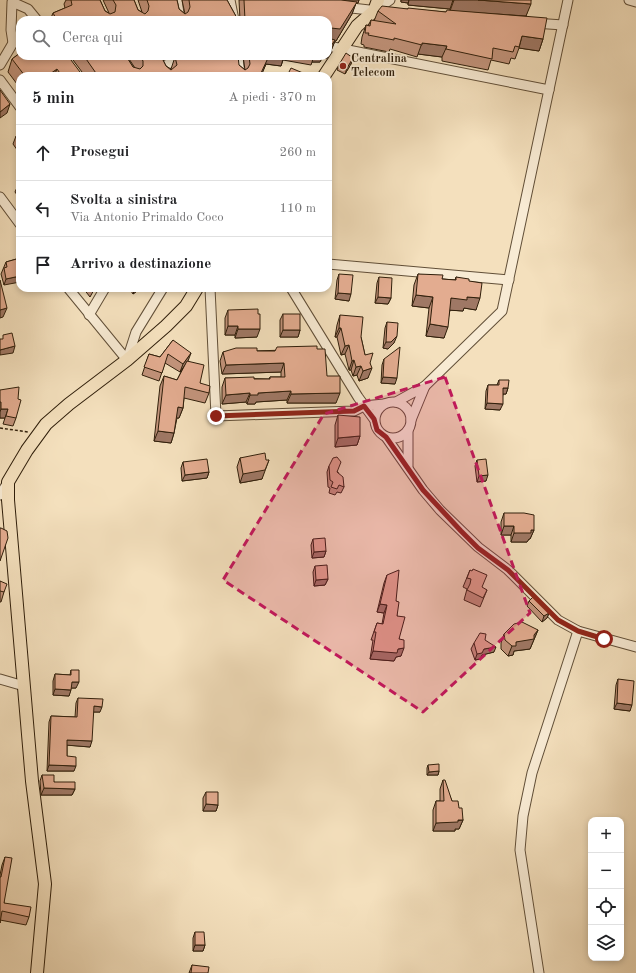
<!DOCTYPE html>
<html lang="it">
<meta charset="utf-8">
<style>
:root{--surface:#fff;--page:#f2f2f2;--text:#202124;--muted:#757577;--line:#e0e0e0}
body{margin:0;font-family:"Old Standard TT",serif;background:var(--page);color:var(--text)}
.controls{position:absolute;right:12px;bottom:12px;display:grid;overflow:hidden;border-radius:8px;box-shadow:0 2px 6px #0003}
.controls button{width:36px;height:36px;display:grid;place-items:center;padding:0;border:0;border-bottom:1px solid var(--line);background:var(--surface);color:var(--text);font:20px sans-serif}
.stop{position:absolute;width:12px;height:12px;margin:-9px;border:3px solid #8f2418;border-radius:50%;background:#fff}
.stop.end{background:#8f2418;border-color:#fff;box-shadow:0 1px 4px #0008}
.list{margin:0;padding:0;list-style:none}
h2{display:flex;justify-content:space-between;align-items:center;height:52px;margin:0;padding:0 16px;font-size:17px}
h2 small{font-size:13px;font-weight:400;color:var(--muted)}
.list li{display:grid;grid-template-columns:26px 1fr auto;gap:12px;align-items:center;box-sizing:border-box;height:56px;padding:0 16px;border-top:1px solid var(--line)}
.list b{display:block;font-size:15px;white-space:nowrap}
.list p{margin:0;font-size:13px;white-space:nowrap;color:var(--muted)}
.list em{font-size:13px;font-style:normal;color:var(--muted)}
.icon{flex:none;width:22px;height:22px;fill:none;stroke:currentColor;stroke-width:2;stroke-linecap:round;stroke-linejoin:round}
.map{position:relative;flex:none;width:636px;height:973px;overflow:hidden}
.search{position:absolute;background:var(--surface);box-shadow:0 2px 6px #0003;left:16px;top:16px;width:316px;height:44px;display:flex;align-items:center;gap:10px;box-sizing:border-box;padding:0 14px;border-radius:12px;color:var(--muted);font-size:15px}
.panel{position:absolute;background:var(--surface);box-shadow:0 2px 6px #0003;left:16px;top:72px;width:316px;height:220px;border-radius:12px}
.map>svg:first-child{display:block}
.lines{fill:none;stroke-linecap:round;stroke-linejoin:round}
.minor-casing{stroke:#614f38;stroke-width:11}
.major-casing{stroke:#301f0b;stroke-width:14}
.path{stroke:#301f0b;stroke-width:1.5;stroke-dasharray:3 2;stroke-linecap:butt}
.minor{stroke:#f8ebd4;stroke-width:9}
.major{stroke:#f4e0bd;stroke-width:12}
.wall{fill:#c3947c;stroke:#301f0b}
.shaded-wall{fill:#9f7865;stroke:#301f0b}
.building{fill:#e3ac90;stroke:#301f0b}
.route{stroke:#8f2418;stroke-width:5}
.marked{fill:#c2185b;fill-opacity:0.2;stroke:#c2185b;stroke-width:3;stroke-dasharray:8 5;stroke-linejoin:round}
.poi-dot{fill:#8f2418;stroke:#f8ebd4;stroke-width:1.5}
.labels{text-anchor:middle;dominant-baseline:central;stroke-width:3.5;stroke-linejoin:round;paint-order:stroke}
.poi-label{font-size:12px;font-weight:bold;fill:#301f0b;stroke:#f8ebd4;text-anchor:start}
</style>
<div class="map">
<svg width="636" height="973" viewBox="0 0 636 973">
<rect width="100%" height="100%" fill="#f4e0bd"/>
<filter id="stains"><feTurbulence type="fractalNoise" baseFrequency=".005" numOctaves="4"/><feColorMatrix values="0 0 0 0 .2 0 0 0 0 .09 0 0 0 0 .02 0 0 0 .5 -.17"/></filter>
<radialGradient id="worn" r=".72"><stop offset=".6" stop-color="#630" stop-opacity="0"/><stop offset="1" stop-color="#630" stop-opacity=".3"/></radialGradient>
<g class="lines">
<defs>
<g id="minor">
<path d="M177,0L180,20"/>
<path d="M230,0L234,20"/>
<path d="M629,0L636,2"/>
<path d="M343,7L378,11"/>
<path d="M374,11L390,0"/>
<path d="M534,23L563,25"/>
<path d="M13,43L11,30L12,2L28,9L37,20"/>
<path d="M328,46L549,90"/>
<path d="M238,56L240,76"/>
<path d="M0,65L13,43L20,38"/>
<path d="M162,67L184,56"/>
<path d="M0,80L20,107"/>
<path d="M0,197L20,224"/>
<path d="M328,264L509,280"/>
<path d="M68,288L127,360"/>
<path d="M210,288L216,416L354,411L364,406L384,404"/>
<path d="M291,288L358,397L374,419"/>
<path d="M89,315L105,288"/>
<path d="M127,360L136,332L163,288"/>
<path d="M425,386L502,311L568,0"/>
<circle cx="393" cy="420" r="18"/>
<path d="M396,402L425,386L411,420"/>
<path d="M386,437L423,490L440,510L478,547L508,570L558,620L578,631L636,647"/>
<path d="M408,466V430"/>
<path d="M0,495L8,482"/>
<path d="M0,679L24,686"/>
<path d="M539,973L520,850L523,816L532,773L578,631"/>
</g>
<g id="major">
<path d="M324,76L357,26L374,11L378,0"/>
<path d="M37,973L45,884L32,781L8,500V482L27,450L46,424L69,404L127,360L166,326L186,306L197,288"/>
</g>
</defs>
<use href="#minor" class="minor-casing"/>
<use href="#major" class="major-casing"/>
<g class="path">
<path d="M328,140L330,146L328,159"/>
<path d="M0,428L28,432"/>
</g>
<use href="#minor" class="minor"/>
<use href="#major" class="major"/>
</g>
<g class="wall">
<path d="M66,0H100L105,11L109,13L103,0H134L138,10L142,12L138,0H177L179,9L185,14L182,0H227L238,20H50L53,13L65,8L64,4Z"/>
<path d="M239,0H359L358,3H356L352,14L336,41H335L330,53L327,58H322L320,62H312L311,65L283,60L281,66L266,64L262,73L268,76H85L70,56H126L133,67L135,68L127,56H161L166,66L171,69L175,57L239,65L245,70L243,56H328V20H240Z"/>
<path d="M401,0H531L526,16L543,39L539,51L519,48L515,59L511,58L509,64L491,60L488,70L442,61V57L418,54L417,57L390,49L389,52L364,47V45L361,44L362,37L366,25L368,26L371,20L374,21L378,11L408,9L446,12L450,11V9L408,5V3L401,2Z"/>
<path d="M20,40V51L18,47Z"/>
<path d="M20,53L83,76H20V88L8,72L12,59Z"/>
<path d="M353,58L351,64L345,74L337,70L340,63Z"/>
<path d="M20,133V154L13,144L16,136Z"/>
<path d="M20,183V199L15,192L18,185Z"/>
<path d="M20,258L4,285L1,274L6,262Z"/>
<path d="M339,274L349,301L335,299L337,280Z"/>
<path d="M418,274L442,279L455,280L456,277L469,281L476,310L464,308L463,311L450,310L444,338L426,336L429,308L412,306L414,285Z"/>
<path d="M379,277L391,298L388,304L375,303L377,283Z"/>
<path d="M83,288H95L90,297Z"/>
<path d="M129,288H141L133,294Z"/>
<path d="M228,310L257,337L235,338V335H225V318Z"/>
<path d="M283,314L300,330L298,337H280V320Z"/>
<path d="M340,315L361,337L365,355L370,363L368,378L359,381L357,375L353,376L351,370H349L345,354L341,355L337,337H335L337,325Z"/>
<path d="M387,322L394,343L388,349L383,348L385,328Z"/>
<path d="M173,340L188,362L200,383L209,393L205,403L184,398L183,408L179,418H177L174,433L171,443L154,441L160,386L164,376L177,380L183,368L180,372L165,363L159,381L142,375L149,354L160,357Z"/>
<path d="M317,349L336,403H287V400L256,402L255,404H247L246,402L222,404V387L225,378L269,379L270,377H281V372L222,374L220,361L223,352Z"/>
<path d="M384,359L395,384L381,383L382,365Z"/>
<path d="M499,380L508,388L506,394H503L500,410L485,409L486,391L488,385H497Z"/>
<path d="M0,390L16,418L13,426L3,424L5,418H0Z"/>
<path d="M338,415L360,436L357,445L335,447V425Z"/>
<path d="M240,458L266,460L262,479L240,483L237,467Z"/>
<path d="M477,460L486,481L477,482L475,466Z"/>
<path d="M183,462L209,472L207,478L182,481L181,468Z"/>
<path d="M329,466L338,472L344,487L341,493L337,492L335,495L329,493L330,488L328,487L327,472Z"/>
<path d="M504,513L534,530L530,539H529L527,542H511V535H501V522Z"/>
<path d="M313,539L326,551L324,557L312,558L311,545Z"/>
<path d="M315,566L328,579L325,585L314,586L313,572Z"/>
<path d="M470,570L482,588L487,590L480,607L464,600L467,589L463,587Z"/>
<path d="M387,575L396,601L397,616L399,639L401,656L396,657L394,661L370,659L373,640H371L377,623L382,624L384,613L377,612L384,583Z"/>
<path d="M0,581L4,592L1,602H0Z"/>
<path d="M529,601L549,613L547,618L542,622L527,606Z"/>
<path d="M538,630L530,649L514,651L513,655L508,656L501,649V643L504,634Z"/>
<path d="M474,643L494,652L482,655L480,659L475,660L471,649Z"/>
<path d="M71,670L76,688H71L69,696L53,695V681L55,674L70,675Z"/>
<path d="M618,679L630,711L614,709L616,685Z"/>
<path d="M78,698L100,712H93L90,747L67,745V756L74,771H47L49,722L51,716L75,717L76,703Z"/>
<path d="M428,765L439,771L438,775H427V768Z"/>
<path d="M42,775L54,782L75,789L72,795H41L40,781Z"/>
<path d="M443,780L452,801L459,808L463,820L459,829H455V831H433V810L436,801H440V789Z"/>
<path d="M206,792L218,805L216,811H203V798Z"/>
<path d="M5,857L4,903L29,917L26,925L0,920V923V875L2,865Z"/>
<path d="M195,932L205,945L203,951H193V938Z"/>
<path d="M192,965L208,973H189Z"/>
</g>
<g class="shaded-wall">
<path d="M336,0H359L358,3H356L352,14L336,41H335L330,53L327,58H322L320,62H312L314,56H328V30Z"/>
<path d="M401,0H409L408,3L401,2Z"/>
<path d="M409,0H453L450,9L408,5Z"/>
<path d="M454,0H478L531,4L526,16L450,11Z"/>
<path d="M522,36L543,39L539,51L519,48Z"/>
<path d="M422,43L447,46L442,57L418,54Z"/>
<path d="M166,56H171L165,59Z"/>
<path d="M249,56H284L281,66L266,64L261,76Z"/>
<path d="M353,58L351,64L345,74L347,68Z"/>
<path d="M57,69L54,76H47Z"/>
<path d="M10,104L7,113L0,118V112Z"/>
<path d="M20,276V282L4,285L6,279Z"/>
<path d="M135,288H141L133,294Z"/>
<path d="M338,293L351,294L349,301L335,299Z"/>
<path d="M416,295L433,297L429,308L412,306Z"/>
<path d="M378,297L391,298L388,304L375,303Z"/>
<path d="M467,297L480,298L476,310L464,308L463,311L447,310L451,298Z"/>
<path d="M7,308L3,317L0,318V310Z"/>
<path d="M430,324L448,327L444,338L426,336Z"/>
<path d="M228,326H238L235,335H225Z"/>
<path d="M339,328H341L337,337H335Z"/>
<path d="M238,329H260L257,337L235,338Z"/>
<path d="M283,330H300L298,337H280Z"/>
<path d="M397,336L394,343L388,349L383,348L386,342Z"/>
<path d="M349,345L345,354L341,355L345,346Z"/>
<path d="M15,346L13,353L0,355V350Z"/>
<path d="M191,353L188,361L180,372L183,364Z"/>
<path d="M354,360L351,370H349L352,361Z"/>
<path d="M284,363L281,372L222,374L226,365Z"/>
<path d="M361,366L357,375L353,376L356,367Z"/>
<path d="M372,368L368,378L359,381L363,371Z"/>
<path d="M383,377L397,378L395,384L381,383Z"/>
<path d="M503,388H508L506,394H501Z"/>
<path d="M291,391L287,400L256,402L255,404H247L250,395L258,393Z"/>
<path d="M250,393L246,402L222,404L226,395Z"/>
<path d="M340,393L336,403H287L291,394Z"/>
<path d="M487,403L503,404L500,410L485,409Z"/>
<path d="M178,407L183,408L179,418H174Z"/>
<path d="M1,409H8L5,418H0V412Z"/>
<path d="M158,431L174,433L171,443L154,441Z"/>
<path d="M360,436L357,445L335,447L338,438Z"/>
<path d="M269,460L262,479L240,483L243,474Z"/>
<path d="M209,472L207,478L182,481L185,475Z"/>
<path d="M488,475L486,481L477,482L479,476Z"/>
<path d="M504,526H514L511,535H501Z"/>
<path d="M531,530H534L530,539H529L527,542H511L514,533Z"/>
<path d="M326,551L324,557L312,558L314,552Z"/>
<path d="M328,579L325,585L314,586L316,580Z"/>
<path d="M380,604L387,605L384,613L377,612Z"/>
<path d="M549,613L547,618L542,622L544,616Z"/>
<path d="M538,630L530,649L514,651L513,655L508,656L512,646L516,642L534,635Z"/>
<path d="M496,647L494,652L482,655L480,659L475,660L477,654L484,649Z"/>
<path d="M404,648L401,656L396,657L394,661L370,659L373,651L398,649Z"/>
<path d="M72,682H79L76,688H69Z"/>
<path d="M55,689L71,690L69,696L53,695Z"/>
<path d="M617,703L632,705L630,711L614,709Z"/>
<path d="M94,706L102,707L100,712H92Z"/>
<path d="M67,740L92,741L90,747L65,745Z"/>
<path d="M49,765L76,766L74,771H47Z"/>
<path d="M439,771L438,775H427L429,772Z"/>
<path d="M44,788L75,789L72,795H41Z"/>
<path d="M206,804L218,805L216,811H203Z"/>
<path d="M463,820L459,829H455V831H433L436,823Z"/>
<path d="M195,945H205L203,951H193Z"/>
</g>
<g class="building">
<path d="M71,0H100L105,11L110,14L115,12L116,5L113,0H134L138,10L145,14L148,11L149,6L147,0H177L179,9L185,14L188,12L190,7L189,0H227L238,20H57L53,13L72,5Z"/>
<path d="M244,0H341L357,2L340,29L331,28L328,30V20H245Z"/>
<path d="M478,0H531V4Z"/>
<path d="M382,6L408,9V8L446,12L447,10L547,18L543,39L522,36L519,47L515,46L513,52L493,48L492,59L446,49L447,46L422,43V45L394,38V40L368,35L369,33H365L366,25L370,26L371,20L396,24L378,11Z"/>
<path d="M328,35V38L335,40L331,46H328Z"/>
<path d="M20,53V56H68L83,76H62L57,69L47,76H25L12,59Z"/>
<path d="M346,53L353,58L347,68L340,63Z"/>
<path d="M84,56H126L133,67L140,69L143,66V61L140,56H161L166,66L171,70L177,65L175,57L177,56H238L239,65L245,70L248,68L250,64L249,56H264L268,58L261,73L268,76H98Z"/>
<path d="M291,68L303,73L302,76H287Z"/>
<path d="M0,90L10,104L0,112Z"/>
<path d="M20,133V143L16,136Z"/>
<path d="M20,183V188L18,185Z"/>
<path d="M20,258V276L6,279L4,268L7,267L6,262Z"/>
<path d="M339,274L353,275L351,294L338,293Z"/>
<path d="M418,274L443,275L442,279L456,280V277L469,279V281L482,283L480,298L467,297V300L451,298L448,327L430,324L433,297L416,295Z"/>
<path d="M379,277L392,278L391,298L378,297Z"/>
<path d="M0,280L7,308L0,310Z"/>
<path d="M258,309V314H260V329H238V326H228V310Z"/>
<rect x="283" y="314" width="17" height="16"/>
<path d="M340,315L363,317L361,337L365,355L373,353L370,363L372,368L363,371L361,366L356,367L354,360L352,361L349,345L345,346L341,328H339Z"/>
<path d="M387,322L398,323L397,336L391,342H386Z"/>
<path d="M12,333L15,346L0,350V339H3V335Z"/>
<path d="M173,340L191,353L183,364L168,354L162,373L144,367L149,354L160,357Z"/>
<path d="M317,346V349H325L327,376H340V393L291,394V391L258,393V395H250V393L226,395L225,378L254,377V379H270V377H285L284,363L226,365L223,352L236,348H257V351H275L277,347Z"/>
<path d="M400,347L397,378L383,377L384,359Z"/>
<path d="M187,361L204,365L200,383L210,386L209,393L185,387L183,408L178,407L174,433L158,431L164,376L177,380Z"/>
<path d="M499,380H509L508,388H503V404L487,403L488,385H499Z"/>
<path d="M19,387L18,399L21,400L16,418L6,416L8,409H1V402H0V390Z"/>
<path d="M338,415L360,417V436L338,438Z"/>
<path d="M265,453L266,460H269L265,470L243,474L240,458Z"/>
<path d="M337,457L341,462L337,472L343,477L344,487L339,485L337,489L331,487L333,482L330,480L329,466L333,458Z"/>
<path d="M207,459L209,472L185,475L183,462Z"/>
<path d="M486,459L488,475L479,476L477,460Z"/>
<path d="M504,513H524L534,515V530H531V533H514V526H504Z"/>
<path d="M0,528H1L7,531L8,538L0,561Z"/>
<path d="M325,538L326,551L314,552L313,539Z"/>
<path d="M327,565L328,579L316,580L315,566Z"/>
<path d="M473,569L487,575L482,587L487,590L483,598L467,590L470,584L471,579L467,578L470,570L472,571Z"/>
<path d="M399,570L396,601L399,602L397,616L405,617L399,639L404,640V648L398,649L397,653L373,651L376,632H374L377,623L383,624L387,605L380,604L387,575Z"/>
<path d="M0,581L7,584L4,592L0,591Z"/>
<path d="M533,597L549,613L544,616L529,601Z"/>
<path d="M522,622L538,630L534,635V639L516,642V646H512L505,640L504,634L514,624Z"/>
<path d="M480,633L486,634L485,640L496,647L484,649L482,653L477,654L474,643Z"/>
<path d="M71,670H79V682H72L71,690L55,689V674L71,675Z"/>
<path d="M618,679L634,681L632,705L617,703Z"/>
<path d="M78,698L103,699L102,707L94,706L92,741L67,740V756L76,757V766L49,765L51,716L77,717Z"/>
<path d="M439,764V771L429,772L428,765Z"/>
<path d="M42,775H54V782H75V789L44,788Z"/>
<path d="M443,780H445L452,801H458L459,808H462L463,820H458V822L436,823V801H444Z"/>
<path d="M206,792H218V805L206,804Z"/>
<path d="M5,857L12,858L4,903L31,907L29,917L2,911L0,923V877H1Z"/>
<path d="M195,932H204L205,945H195Z"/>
<path d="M192,965L209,967L208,973H191Z"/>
</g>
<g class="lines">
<path class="route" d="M216,416L354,411L364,406L374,419L377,430L386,437L423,490L461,531L478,548L508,570L558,620L578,631L604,639"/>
</g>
<path class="marked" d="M445,377L530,613L423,712L223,580L324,414Z"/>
<circle class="poi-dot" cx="343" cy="66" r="4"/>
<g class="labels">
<g class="poi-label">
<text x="351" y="59">Centralina<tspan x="351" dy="14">Telecom</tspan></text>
</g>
</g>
<rect width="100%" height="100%" filter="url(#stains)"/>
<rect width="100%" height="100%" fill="url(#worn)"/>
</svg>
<div class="controls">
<button>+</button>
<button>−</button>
<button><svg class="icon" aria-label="locate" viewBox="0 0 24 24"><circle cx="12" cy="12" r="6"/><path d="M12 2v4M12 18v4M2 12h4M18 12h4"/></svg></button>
<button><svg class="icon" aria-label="layers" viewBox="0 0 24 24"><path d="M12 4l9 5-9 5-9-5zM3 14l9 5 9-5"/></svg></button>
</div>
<div class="stop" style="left:604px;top:639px"></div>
<div class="stop end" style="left:216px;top:416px"></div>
<div class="search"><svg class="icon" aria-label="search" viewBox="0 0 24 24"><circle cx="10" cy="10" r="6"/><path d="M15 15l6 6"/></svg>Cerca qui</div>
<section class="panel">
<h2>5 min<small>A piedi · 370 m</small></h2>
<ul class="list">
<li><svg class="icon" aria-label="ahead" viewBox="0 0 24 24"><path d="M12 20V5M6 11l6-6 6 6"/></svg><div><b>Prosegui</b></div><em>260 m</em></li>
<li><svg class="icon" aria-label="left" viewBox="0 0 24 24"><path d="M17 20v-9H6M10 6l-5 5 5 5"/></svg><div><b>Svolta a sinistra</b><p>Via Antonio Primaldo Coco</p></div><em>110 m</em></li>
<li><svg class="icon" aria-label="arrive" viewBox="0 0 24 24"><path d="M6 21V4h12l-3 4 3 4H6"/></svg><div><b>Arrivo a destinazione</b></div></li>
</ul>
</section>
</div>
